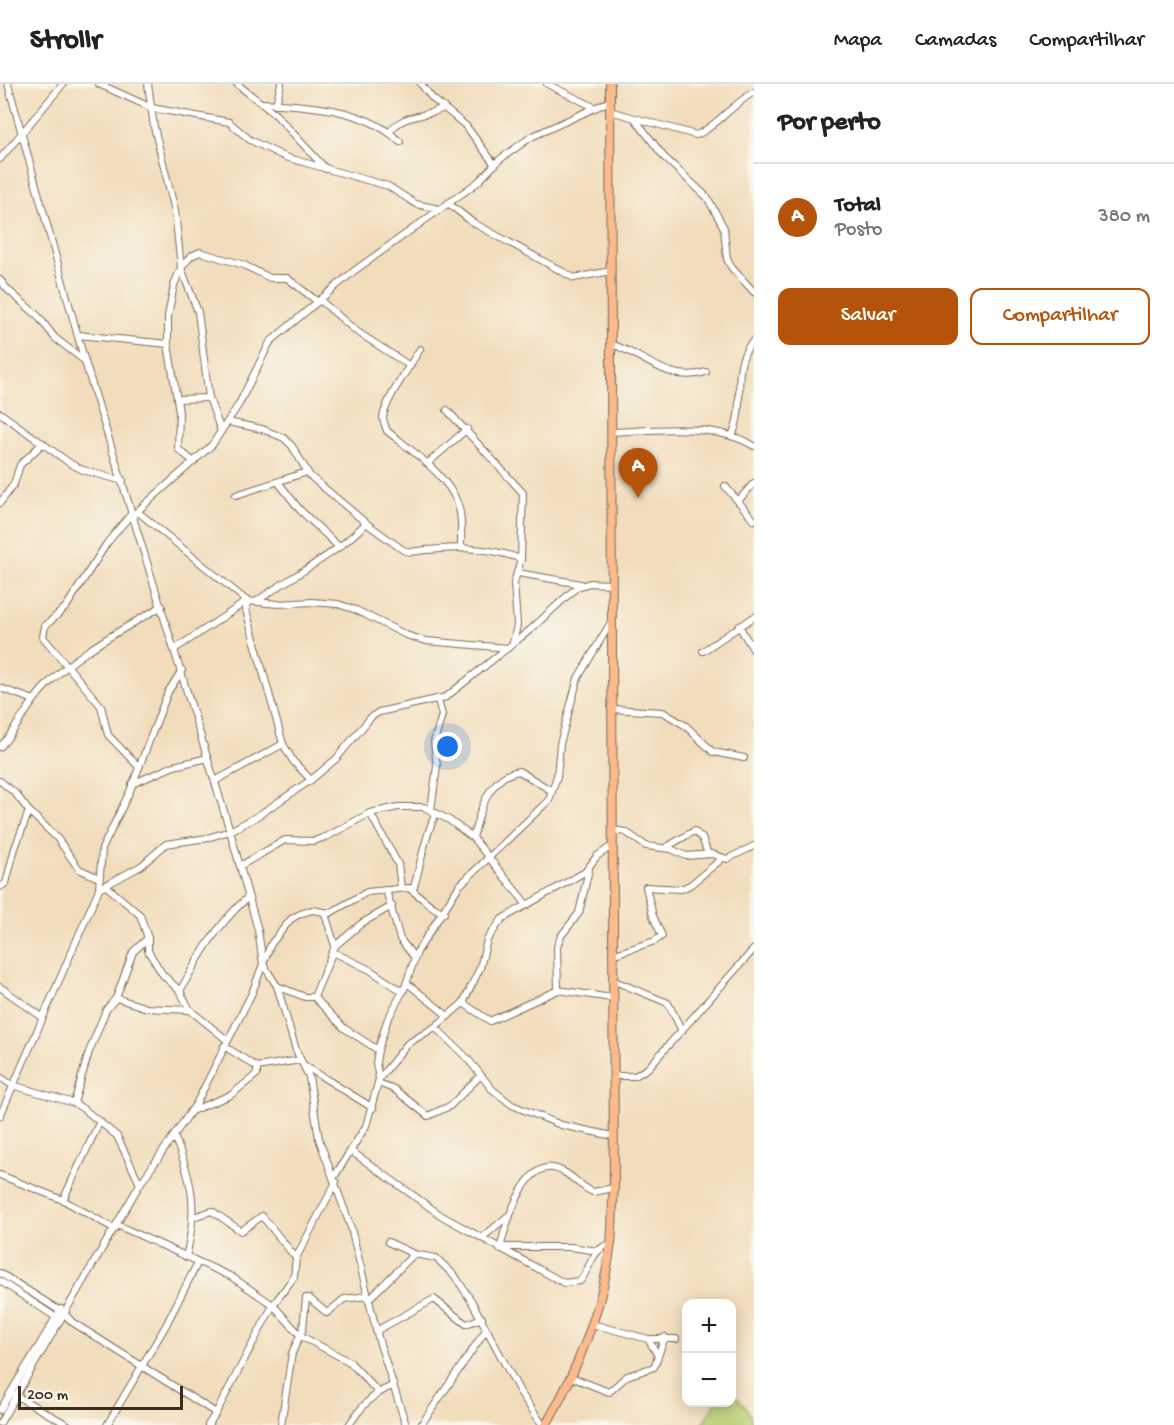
<!DOCTYPE html>
<html lang="pt">
<meta charset="utf-8">
<style>
:root{--surface:#fff;--page:#f2f2f2;--text:#222;--muted:#767676;--line:#e0e0e0;--accent:#b45309}
body{margin:0;font-family:"Gochi Hand",sans-serif;background:var(--page);color:var(--text)}
.controls{position:absolute;right:18px;bottom:18px;display:grid;overflow:hidden;border-radius:12px;box-shadow:0 3px 15px #0003}
.controls button{width:54px;height:54px;display:grid;place-items:center;padding:0;border:0;border-bottom:2px solid var(--line);background:var(--surface);color:var(--text);font:30px sans-serif}
.scale{position:absolute;left:18px;bottom:15px;width:165px;box-sizing:border-box;padding-left:6px;border:3px solid #3b2a1e;border-top:0;font-size:16px;line-height:21px;white-space:nowrap;color:#3b2a1e;-webkit-text-stroke:4px #fbf7ec;paint-order:stroke}
.you{position:absolute;left:448px;top:663px;width:21px;height:21px;margin:-15px;border:4px solid #fff;border-radius:50%;background:#1a73e8;box-shadow:0 0 0 9px #1a73e833}
.badge{display:grid;place-items:center;width:39px;height:39px;border-radius:50%;background:var(--accent);color:#fff;font-size:20px;font-weight:700}
.pin{position:absolute;translate:-50% -50px;filter:drop-shadow(0 2px 3px #0008)}
.pin::after{content:'';position:absolute;top:32px;width:21px;height:18px;background:inherit;clip-path:polygon(0 0,100% 0,50% 100%)}
.list{margin:0;padding:0;list-style:none}
h2{display:flex;justify-content:space-between;align-items:center;height:78px;margin:0;padding:0 24px;font-size:26px}
h2 small{font-size:20px;font-weight:400;color:var(--muted)}
.list li{display:grid;grid-template-columns:39px 1fr auto;gap:18px;align-items:center;box-sizing:border-box;height:108px;padding:0 24px;border-top:2px solid var(--line)}
.list b{display:block;font-size:22px;white-space:nowrap}
.list p{margin:0;font-size:20px;white-space:nowrap;color:var(--muted)}
.list em{font-size:20px;font-style:normal;color:var(--muted)}
.actions{display:flex;gap:12px;padding:18px 24px}
.actions a{flex:1;padding:14px 0;border:2px solid var(--accent);border-radius:12px;text-align:center;font-size:21px;color:var(--accent)}
.actions .main{background:var(--accent);color:#fff}
.map{position:relative;flex:none;width:754px;height:1341px;overflow:hidden}
header{display:flex;align-items:center;gap:36px;box-sizing:border-box;height:84px;padding:0 30px;background:var(--surface);border-bottom:2px solid var(--line)}
header strong{font-size:28px}
nav{display:flex;gap:33px;margin-inline-start:auto;font-size:21px}
main{display:flex}
aside{flex:1;background:var(--surface)}
.map>svg:first-child{display:block}
.green{fill:#b9cd71;stroke:#7a7c48;stroke-width:1.5}
.lines{fill:none;stroke-linecap:round;stroke-linejoin:round}
.minor-casing{stroke:#7b6955;stroke-width:8}
.highway-casing{stroke:#7b6955;stroke-width:10}
.minor{stroke:#fff;stroke-width:6}
.highway{stroke:#fbbb8d;stroke-width:8}
</style>
<header>
<strong>Strollr</strong>
<nav><a>Mapa</a><a>Camadas</a><a>Compartilhar</a></nav>
</header>
<main>
<div class="map">
<svg width="754" height="1341" viewBox="0 0 754 1341">
<rect width="100%" height="100%" fill="#fbf7ec"/>
<filter id="ink" filterUnits="userSpaceOnUse"><feTurbulence type="fractalNoise" baseFrequency=".0167" numOctaves="2"/><feDisplacementMap in="SourceGraphic" scale="12" xChannelSelector="R" yChannelSelector="G"/><feConvolveMatrix kernelMatrix="1 2 1 2 8 2 1 2 1" color-interpolation-filters="sRGB"/></filter>
<filter id="wash" filterUnits="userSpaceOnUse"><feTurbulence type="fractalNoise" baseFrequency=".008" numOctaves="4" result="noise"/><feDisplacementMap in="SourceGraphic" scale="24" xChannelSelector="R" yChannelSelector="G"/><feGaussianBlur stdDeviation="1.35" result="paint"/><feColorMatrix in="noise" values="0 0 0 0 0 0 0 0 0 0 0 0 0 0 0 0 0 1.4 0 .05"/><feComposite in="paint" operator="in"/></filter>
<g filter="url(#wash)">
<rect width="100%" height="100%" fill="#f1ddbc"/>
<path class="green" d="M735,1312L746,1323L752,1337L750,1341H702L715,1319L732,1318V1313Z"/>
</g>
<g filter="url(#ink)">
<g class="lines">
<defs>
<g id="minor">
<path d="M99,0L152,24L229,38L250,56L285,73L388,102L416,120L439,125"/>
<path d="M148,0L154,43L175,127L181,184L198,228L209,314L221,347"/>
<path d="M237,0L276,31L326,85"/>
<path d="M421,0L432,14L466,42L495,81"/>
<path d="M547,0L594,23"/>
<path d="M261,19C307,21 366,24 400,58"/>
<path d="M276,20L281,0"/>
<path d="M610,27L696,51C711,47 735,18 754,8"/>
<path d="M635,35L664,73L707,113L724,144L727,175L731,183L754,208"/>
<path d="M390,48C401,30 426,33 444,24"/>
<path d="M0,75L63,0"/>
<path d="M448,119L472,138L574,194L611,187"/>
<path d="M0,196L8,206L38,232L55,254L85,277"/>
<path d="M320,216L356,247L410,282"/>
<path d="M78,251L168,260"/>
<path d="M611,260C644,270 668,300 706,288"/>
<path d="M420,265C410,282 386,315 383,333C383,338 386,343 387,347C411,366 456,397 460,429C462,440 461,451 461,462"/>
<path d="M177,315L209,314"/>
<path d="M447,326L523,409L521,475L514,499L517,541L513,559"/>
<path d="M0,329L71,380L83,386L123,397"/>
<path d="M228,338L262,345L284,354L292,362L310,392L366,439L403,466L410,468C449,463 483,461 521,475"/>
<path d="M611,348C656,346 714,338 754,362"/>
<path d="M732,352C748,316 728,283 754,256"/>
<path d="M194,378L178,365L179,328L168,260V232L174,201L181,184L191,172L200,168L244,181L270,194H287L318,218"/>
<path d="M428,379L467,345"/>
<path d="M278,398L300,426L339,463"/>
<path d="M725,402L754,436"/>
<path d="M236,411L307,388"/>
<path d="M738,417L754,399"/>
<path d="M0,419L14,400L20,381L43,359"/>
<path d="M138,428L247,517L278,520L312,518L338,520L356,526L406,551L426,557L508,564"/>
<path d="M132,429L107,459L66,523L45,542L43,553L101,622L108,651L138,682"/>
<path d="M132,432L212,361L239,320L270,258L354,187L478,98L499,76L531,53L610,17"/>
<path d="M518,489L581,500"/>
<path d="M247,517L246,526L283,660L293,677L311,696"/>
<path d="M257,517C293,491 335,472 366,439"/>
<path d="M739,542L754,567"/>
<path d="M175,565L247,517"/>
<path d="M703,567L754,533"/>
<path d="M0,604L34,616"/>
<path d="M611,625L663,628L686,642L713,668L744,674"/>
<path d="M0,663C17,645 27,622 44,604C77,568 121,547 162,522"/>
<path d="M0,697L15,709L29,727L57,754L79,785L99,794"/>
<path d="M215,697L283,660"/>
<path d="M132,700L174,682L208,674"/>
<path d="M431,726L437,682L434,658L442,631L438,616"/>
<path d="M370,729L398,780L401,804"/>
<path d="M612,746L626,748L646,762L671,765L686,772L712,770L727,775L754,762"/>
<path d="M473,754C479,729 488,692 519,687L552,707"/>
<path d="M665,764L694,747L702,754L708,770"/>
<path d="M240,782L285,756L314,757L328,752L370,729L398,723H424L449,736L473,754L527,821"/>
<path d="M589,785L579,829L561,852L557,863L558,906L612,914"/>
<path d="M105,801L140,831L148,854V867L163,891L180,907L190,926L227,956"/>
<path d="M0,803L6,799L15,764L29,727"/>
<path d="M99,805L141,782L166,760L207,754L230,747L256,733L311,696L336,675L371,633L379,628L446,613L530,546L577,503L590,499L611,500"/>
<path d="M386,806L400,855L414,873"/>
<path d="M413,806C422,778 423,756 436,729"/>
<path d="M325,830L335,862"/>
<path d="M333,868L370,886L403,908"/>
<path d="M612,871L655,857L662,852L653,832L646,803L681,805L690,801L723,774"/>
<path d="M612,896L668,919L682,947"/>
<path d="M407,899L448,932"/>
<path d="M277,902L305,913H314"/>
<path d="M0,903L42,933"/>
<path d="M180,907C199,872 217,841 247,814"/>
<path d="M116,914L147,924L190,926"/>
<path d="M463,919L490,937L558,906"/>
<path d="M435,943L467,974L492,1005L512,1021L561,1041L613,1052"/>
<path d="M224,962L257,983L300,976"/>
<path d="M378,966L344,944L314,913L335,862L362,839L392,822"/>
<path d="M305,982L373,1024"/>
<path d="M613,992H635L648,984L754,865"/>
<path d="M0,993L12,1001L74,1019L85,1026L117,1052L140,1100"/>
<path d="M379,995L376,979L378,966L387,937L405,903L417,868L459,802L549,716L557,692L560,660L578,594L611,538"/>
<path d="M378,999L394,1005L428,1032L450,1022L480,992"/>
<path d="M74,1019L89,968L106,926L116,914L133,868L148,854"/>
<path d="M191,1027L231,1011L257,990V983"/>
<path d="M0,1032L99,805L102,765L130,707L168,608L182,586"/>
<path d="M174,1052C193,1098 198,1124 186,1173"/>
<path d="M351,1067L442,1132L564,1199L580,1197C590,1186 593,1161 611,1161"/>
<path d="M0,1091L63,1116L115,1145"/>
<path d="M334,1093L366,1042L379,995L407,960L435,943L463,919L480,884L487,856L502,835L585,788L597,772L612,762"/>
<path d="M63,1116L100,1037"/>
<path d="M193,1133L212,1127L241,1147L262,1132L296,1174"/>
<path d="M117,1141L232,1193L273,1221L301,1252L350,1278L378,1308"/>
<path d="M482,1154L509,1131"/>
<path d="M388,1158L414,1170L436,1174L455,1192L472,1218L520,1308L542,1340"/>
<path d="M501,1163H571L598,1167"/>
<path d="M500,1165C505,1143 523,1079 553,1084C570,1087 578,1102 593,1108L614,1104"/>
<path d="M0,1189L65,1230L72,1238L216,1329L208,1341"/>
<path d="M0,1197L57,1234"/>
<path d="M368,1216L414,1170"/>
<path d="M592,1240L648,1255H676"/>
<path d="M376,1247L434,1215L466,1240L482,1234"/>
<path d="M648,1255L657,1270"/>
<path d="M571,1293L609,1308L627,1292L654,1283L665,1253"/>
<path d="M13,1310L68,1341"/>
<path d="M0,1326L61,1225"/>
<path d="M216,1329L273,1221L294,1193L296,1174L336,1098"/>
<path d="M0,1339L140,1100L196,1020L252,909L263,880L258,846L230,747L85,278L8,0"/>
<path d="M107,1341L165,1243L198,1178"/>
<path d="M281,1341L292,1269L303,1245L306,1214H309L327,1229L344,1215L367,1212"/>
<path d="M349,1341C361,1323 371,1311 392,1302"/>
<path d="M406,1341L379,1257L351,1144L319,1055L309,993L296,966L277,902L263,880L271,860L291,835L300,830L312,826L330,829L367,808L409,804L433,823L444,829"/>
<path d="M421,1341L486,1246"/>
</g>
<path id="highway" d="M546,1341C578,1285 603,1224 611,1159C613,1141 612,1122 614,1104L610,0"/>
</defs>
<use href="#minor" class="minor-casing"/>
<use href="#highway" class="highway-casing"/>
<use href="#minor" class="minor"/>
<use href="#highway" class="highway"/>
</g>
</g>
</svg>
<div class="controls">
<button>+</button>
<button>−</button>
</div>
<div class="scale">200 m</div>
<div class="you"></div>
<div class="pin badge" style="left:638px;top:414px">A</div>
</div>
<aside>
<h2>Por perto<small></small></h2>
<ul class="list">
<li><span class="badge">A</span><div><b>Total</b><p>Posto</p></div><em>380 m</em></li>
</ul>
<div class="actions"><a class="main">Salvar</a><a>Compartilhar</a></div>
</aside>
</main>
